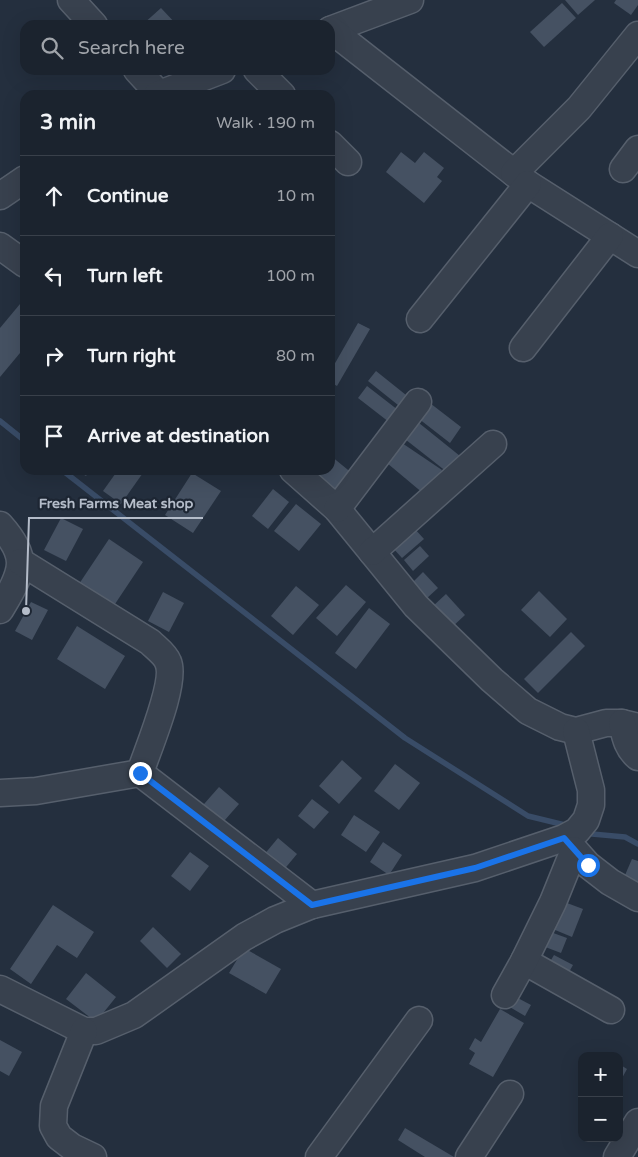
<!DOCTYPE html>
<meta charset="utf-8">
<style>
:root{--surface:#1b232e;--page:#282f3a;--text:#f1f3f6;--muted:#a0a4aa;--line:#39404a}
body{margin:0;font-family:"Varela Round",sans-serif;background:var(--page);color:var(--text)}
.controls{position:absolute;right:15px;bottom:15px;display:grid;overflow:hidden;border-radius:10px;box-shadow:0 5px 20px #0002}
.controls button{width:45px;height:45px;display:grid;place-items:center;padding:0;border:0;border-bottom:1px solid var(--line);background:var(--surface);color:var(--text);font:25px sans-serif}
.stop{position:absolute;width:15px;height:15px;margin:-11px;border:4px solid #1a73e8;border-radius:50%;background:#fff}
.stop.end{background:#1a73e8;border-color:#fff;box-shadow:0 1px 5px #0008}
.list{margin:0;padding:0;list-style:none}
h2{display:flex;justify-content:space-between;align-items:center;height:65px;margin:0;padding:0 20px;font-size:21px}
h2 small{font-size:16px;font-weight:400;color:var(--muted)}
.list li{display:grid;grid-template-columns:32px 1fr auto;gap:15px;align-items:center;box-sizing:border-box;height:80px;padding:0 20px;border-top:1px solid var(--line)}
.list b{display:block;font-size:19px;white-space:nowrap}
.list em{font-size:16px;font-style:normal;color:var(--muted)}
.icon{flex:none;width:28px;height:28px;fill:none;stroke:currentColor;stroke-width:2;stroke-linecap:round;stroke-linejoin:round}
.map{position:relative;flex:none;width:638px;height:1157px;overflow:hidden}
.search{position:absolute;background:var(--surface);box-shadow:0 5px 20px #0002;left:20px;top:20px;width:315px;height:55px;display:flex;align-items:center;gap:12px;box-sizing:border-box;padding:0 18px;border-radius:15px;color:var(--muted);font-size:19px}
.panel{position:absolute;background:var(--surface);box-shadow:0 5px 20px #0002;left:20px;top:90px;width:315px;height:385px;border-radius:15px}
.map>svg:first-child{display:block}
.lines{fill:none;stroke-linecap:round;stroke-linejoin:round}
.stream{stroke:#394c67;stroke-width:5.5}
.building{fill:#455162}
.minor-casing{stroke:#565f6c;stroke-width:29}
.minor{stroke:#38414e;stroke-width:26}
.route{stroke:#1a73e8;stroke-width:6}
.leader{fill:none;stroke:#b4bcc9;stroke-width:2}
.callout-dot{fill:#b4bcc9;stroke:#1d2633;stroke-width:2}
.callout-label{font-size:14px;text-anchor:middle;font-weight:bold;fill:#b4bcc9;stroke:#1d2633;stroke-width:4.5;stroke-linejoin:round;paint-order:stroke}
</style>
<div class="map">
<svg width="638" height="1157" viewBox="0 0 638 1157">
<rect width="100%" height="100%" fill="#242f3e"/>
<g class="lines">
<g class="stream">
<path d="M0,421L25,441"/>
<path d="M62,470L405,738L528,816L569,826"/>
<path d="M592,834L625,837L638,844"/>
</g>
</g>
<g class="building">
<path d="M565,0H595L578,15Z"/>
<path d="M616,0H638V5L631,15L614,3Z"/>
<path d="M562,3L576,18L544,47L530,32Z"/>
<path d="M161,8L177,25H142Z"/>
<path d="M401,152L415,163L424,152L444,168L437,177L442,181L424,203L386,172Z"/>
<path d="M25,298V347L0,377V328Z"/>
<path d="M358,323L370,329L337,386L330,382V372Z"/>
<path d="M376,371L411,399L403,409L368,381Z"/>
<path d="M367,386L398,410L389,422L358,398Z"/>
<path d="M426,400L461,427L450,443L414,415Z"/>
<path d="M414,419L460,456L447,472L401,436Z"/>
<path d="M399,441L442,470L424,494L387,463Z"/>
<path d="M331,456L353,474L335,495L314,476L320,470H330V458Z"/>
<path d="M76,470H90L86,476Z"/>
<path d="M118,470H145L121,504L103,491Z"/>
<path d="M192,473L221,491L193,533L165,515Z"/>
<path d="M273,489L289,502L268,529L252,516Z"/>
<path d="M296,504L321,524L299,551L274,531Z"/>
<path d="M61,518L83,529L66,561L44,550Z"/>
<path d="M414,528L424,539L402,558L392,547Z"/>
<path d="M109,539L143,562L109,613L75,590Z"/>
<path d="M420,546L429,556L413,571L404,560Z"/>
<path d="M423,572L438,588L426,599L412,583Z"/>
<path d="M346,585L366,602L337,636L316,618Z"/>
<path d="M296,586L319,605L293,635L271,616Z"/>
<path d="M539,591L567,619L550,637L521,610Z"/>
<path d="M163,592L184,603L169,632L148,621Z"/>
<path d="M446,594L465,615L451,628L432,607Z"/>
<path d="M31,602L48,610L32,640L15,631Z"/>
<path d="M369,608L390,624L356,669L335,653Z"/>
<path d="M77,626L125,656L105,689L57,659Z"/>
<path d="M571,632L585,646L538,693L524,679Z"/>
<path d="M342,760L362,778L339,804L319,786Z"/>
<path d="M395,764L420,783L399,810L374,791Z"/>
<path d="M219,787L239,804L217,829L197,812Z"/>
<path d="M312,799L329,812L314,829L298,816Z"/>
<path d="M354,815L380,832L366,852L341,835Z"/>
<path d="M278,838L297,854L282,872L263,856Z"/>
<path d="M383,842L402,855L389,875L370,862Z"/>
<path d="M190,852L209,866L190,891L171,876Z"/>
<path d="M632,859L638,861V890L622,882Z"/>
<path d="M559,900L583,909L572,937L548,927Z"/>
<path d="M53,905L94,932L77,958L57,945L31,984L10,969Z"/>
<path d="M153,927L181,954L167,968L140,941Z"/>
<path d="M545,930L567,938L561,953L540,945Z"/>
<path d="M244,948L281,969L266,994L229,973Z"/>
<path d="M554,955L573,965L564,981L545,970Z"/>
<path d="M86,973L116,997L96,1022L66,999Z"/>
<path d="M514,996L531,1005L525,1016L508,1006Z"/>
<path d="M500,1009L524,1023L493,1077L469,1064L475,1053L469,1049L475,1038L481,1042Z"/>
<path d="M0,1040L22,1052L9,1076L0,1071Z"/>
<path d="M619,1064L627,1069L621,1080L619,1079Z"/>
<path d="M405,1128L454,1157H425L398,1140Z"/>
</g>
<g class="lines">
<defs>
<g id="minor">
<path d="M71,0L94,25"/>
<path d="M330,30L410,0"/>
<path d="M331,30L528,184L638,254"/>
<path d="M137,70L159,94"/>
<path d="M257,70L282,95"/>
<path d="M157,95L222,70"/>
<path d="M330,144L348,162"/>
<path d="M623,169L638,149"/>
<path d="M514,173L579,108L638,35"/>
<path d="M0,196L25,179"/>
<path d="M0,246L25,264"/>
<path d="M420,319L528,184"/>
<path d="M523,348L610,236"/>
<path d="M293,470L337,509L416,606L492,680L528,711L560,727L576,731L606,723H622L638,727"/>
<path d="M337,509L418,402"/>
<path d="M0,525C9,535 20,549 20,563C20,578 8,597 0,610"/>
<path d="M372,552L493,444"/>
<path d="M21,562L150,642C156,648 165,654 168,662C177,682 147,751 140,773"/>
<path d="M622,723C625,736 627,748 638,757"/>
<path d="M0,793L36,791L140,773L312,905"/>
<path d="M565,839L588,865L610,882L638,898"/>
<path d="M524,961L611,1010"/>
<path d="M0,989L84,1031H96L134,1015L244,937L275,920L312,905L475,868L564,838L577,831L586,820L591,805V790L576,731"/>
<path d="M505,995L524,961L553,902L574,850"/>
<path d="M84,1031L54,1106L53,1126L59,1137L72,1147L93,1157"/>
<path d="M319,1157L419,1020"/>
<path d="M469,1157L510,1094"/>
<path d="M617,1157L638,1122"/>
</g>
</defs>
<use href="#minor" class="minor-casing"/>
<use href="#minor" class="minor"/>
</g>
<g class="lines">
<path class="route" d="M140,773L312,905L475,868L564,838L588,865"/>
</g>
<path class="leader" d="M26 611L29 518H203"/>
<circle class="callout-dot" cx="26" cy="611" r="5"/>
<g class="callout-label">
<text x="116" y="508">Fresh Farms Meat shop</text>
</g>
</svg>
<div class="controls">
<button>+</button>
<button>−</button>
</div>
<div class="stop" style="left:588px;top:865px"></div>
<div class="stop end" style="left:140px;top:773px"></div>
<div class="search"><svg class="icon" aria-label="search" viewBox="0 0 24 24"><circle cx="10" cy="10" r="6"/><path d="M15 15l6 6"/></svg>Search here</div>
<section class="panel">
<h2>3 min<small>Walk · 190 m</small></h2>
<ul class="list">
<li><svg class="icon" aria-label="ahead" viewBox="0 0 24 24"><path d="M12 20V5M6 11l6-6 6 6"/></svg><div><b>Continue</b></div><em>10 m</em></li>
<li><svg class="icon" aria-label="left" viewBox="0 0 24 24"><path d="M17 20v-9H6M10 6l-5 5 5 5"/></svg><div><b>Turn left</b></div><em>100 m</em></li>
<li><svg class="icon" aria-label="right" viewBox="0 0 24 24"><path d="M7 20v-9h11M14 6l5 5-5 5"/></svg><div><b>Turn right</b></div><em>80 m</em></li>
<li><svg class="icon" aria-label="arrive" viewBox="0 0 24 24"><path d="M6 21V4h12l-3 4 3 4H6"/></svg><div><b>Arrive at destination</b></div></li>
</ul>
</section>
</div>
